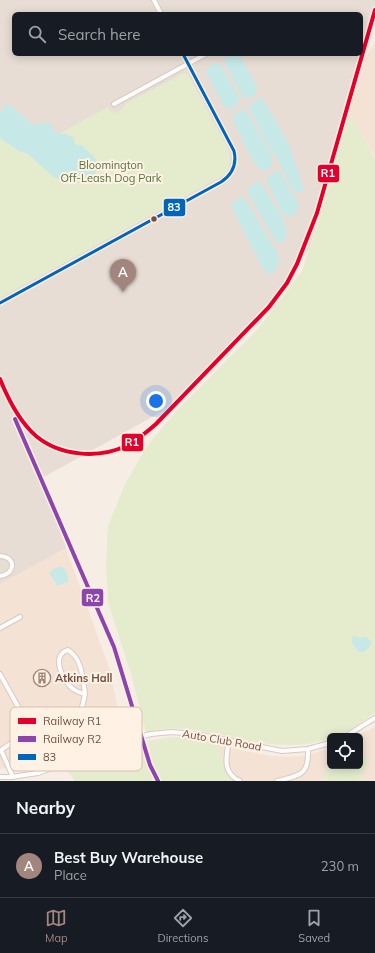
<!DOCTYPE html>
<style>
:root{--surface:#171b24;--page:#20242c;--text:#f1f3f6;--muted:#9ea1a6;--line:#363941;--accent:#a2867d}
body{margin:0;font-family:Mulish,sans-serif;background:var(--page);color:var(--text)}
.controls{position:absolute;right:12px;bottom:12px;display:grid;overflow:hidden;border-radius:6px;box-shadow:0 2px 10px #0003}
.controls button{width:36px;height:36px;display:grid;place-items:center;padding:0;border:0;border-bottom:1px solid var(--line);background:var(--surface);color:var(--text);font:20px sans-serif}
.you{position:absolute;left:156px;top:401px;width:14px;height:14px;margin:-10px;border:3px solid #fff;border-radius:50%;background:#1a73e8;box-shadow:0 0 0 6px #1a73e833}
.badge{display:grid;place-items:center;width:26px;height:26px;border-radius:50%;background:var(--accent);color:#fff;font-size:13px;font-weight:700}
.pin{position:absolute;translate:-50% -33px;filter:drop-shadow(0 1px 2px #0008)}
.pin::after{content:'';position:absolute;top:21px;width:14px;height:12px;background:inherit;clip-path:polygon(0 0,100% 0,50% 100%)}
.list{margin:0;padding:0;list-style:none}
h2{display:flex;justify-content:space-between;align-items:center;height:52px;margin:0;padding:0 16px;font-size:17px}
h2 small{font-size:13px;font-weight:400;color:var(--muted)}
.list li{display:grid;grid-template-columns:26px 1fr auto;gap:12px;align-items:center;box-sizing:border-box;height:64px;padding:0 16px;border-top:1px solid var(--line)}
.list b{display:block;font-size:15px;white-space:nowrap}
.list p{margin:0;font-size:13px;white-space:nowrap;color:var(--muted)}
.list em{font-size:13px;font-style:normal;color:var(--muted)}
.icon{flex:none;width:22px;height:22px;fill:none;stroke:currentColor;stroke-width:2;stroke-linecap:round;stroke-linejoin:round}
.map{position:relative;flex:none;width:375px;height:781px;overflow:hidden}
.search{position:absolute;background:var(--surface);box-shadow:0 2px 10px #0003;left:12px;right:12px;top:12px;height:44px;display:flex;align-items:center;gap:10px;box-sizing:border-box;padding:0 14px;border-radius:6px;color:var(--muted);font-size:15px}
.sheet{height:116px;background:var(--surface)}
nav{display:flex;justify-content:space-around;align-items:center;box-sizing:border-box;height:56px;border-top:1px solid var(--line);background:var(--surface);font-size:11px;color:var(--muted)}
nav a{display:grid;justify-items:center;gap:2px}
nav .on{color:var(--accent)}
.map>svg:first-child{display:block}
.residential{fill:#f4e3d5}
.industrial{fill:#e8ddd5;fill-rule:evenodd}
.green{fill:#e4eccd}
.water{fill:#c6e8e6}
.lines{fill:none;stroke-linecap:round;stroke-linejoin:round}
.minor-casing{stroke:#d7cac3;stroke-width:6}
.minor{stroke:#fefcfb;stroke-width:4}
.bus-1-casing{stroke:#fff1e4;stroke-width:6}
.bus-1{stroke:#0065bd;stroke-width:3}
.rail-1-casing{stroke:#fff1e4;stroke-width:7}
.rail-2-casing{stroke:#fff1e4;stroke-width:7}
.rail-1{stroke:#e4002b;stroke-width:4}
.rail-2{stroke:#8e44ad;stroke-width:4}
.bus-dot{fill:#744f45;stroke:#fff1e4;stroke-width:1.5}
.labels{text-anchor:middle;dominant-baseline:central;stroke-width:4;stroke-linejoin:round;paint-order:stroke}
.park-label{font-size:11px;fill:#52743a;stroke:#fff1e4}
.poi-label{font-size:11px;font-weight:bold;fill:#744f45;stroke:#fff1e4;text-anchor:start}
.street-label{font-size:11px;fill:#744f45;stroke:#fff1e4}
.key{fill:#fff1e4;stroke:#d5c0b4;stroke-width:1}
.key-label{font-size:11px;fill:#744f45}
.line-badge{stroke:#fff1e4;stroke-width:1.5}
.badge-label{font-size:11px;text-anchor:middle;font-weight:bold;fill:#fff}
</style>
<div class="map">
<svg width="375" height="781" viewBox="0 0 375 781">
<rect width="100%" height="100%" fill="#f6ede4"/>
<g class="residential">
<path d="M375,43V157L353,119L345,123L365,59Z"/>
<path d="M66,548L110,670L122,731L121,734L114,738L92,747L30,765L0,769V584Z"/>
<path d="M375,727V780L372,781H181L204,740L220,746L271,756L288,757L304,756L330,748V766H360V736H357Z"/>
</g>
<path class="industrial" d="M0,0H375V23L329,175L310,247L275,306L183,400L42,478L66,548L0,584ZM14,14H361V54H14Z"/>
<g class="green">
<path d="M184,73L188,74L229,150C231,159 230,165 226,174L0,298V119L28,151L108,107L110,111L117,113L124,107L125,104Z"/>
<path d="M353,118L375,159V713C362,721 346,736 330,736V738C282,756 233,734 185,729C173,727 158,730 146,732L131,674L108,602L106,563L108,526L125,484L147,446L177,410L257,330L302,271L319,219L328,178L345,123Z"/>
<path d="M172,737C188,737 206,738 220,746C223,759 223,770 233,781H161L150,756L148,741Z"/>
<path d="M141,743L153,781H75L66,769Z"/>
<path d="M360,751H361L368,759L362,778L364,781H325L323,775L325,768L339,766H360Z"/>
</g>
<g class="water">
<path d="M232,54H239L257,87L256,94L248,99L242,96L225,63L224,59Z"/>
<path d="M217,62L219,63L239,97L238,104L230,109L224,107L207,74L206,70Z"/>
<path d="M260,98H262L271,112L290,147L303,186V190L299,193H296L288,183L279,162L267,143L250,110L249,106Z"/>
<path d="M6,103L11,106L32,124L36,125L50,122L55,133L66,134L73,137L75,144L83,146L96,159V171L92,178L73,184L54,177L28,154L19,151L0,138V114Z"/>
<path d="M242,109H245L271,153L273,164L268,170C265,171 262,171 259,168C250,160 239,132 233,120L232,116Z"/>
<path d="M276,171H279L299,205L297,213L289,217L283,215L267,182L266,178Z"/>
<path d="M258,181L260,182C266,191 286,222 287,231C287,236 285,239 283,243L276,242L248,193L247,189Z"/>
<path d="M241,197H244L277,252L279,262L274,273H267L261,265L232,208L231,204Z"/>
<path d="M58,567H62L65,569L69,581L60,585H57L49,573L52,570Z"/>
<path d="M353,636H356L359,638L367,637L371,642C371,648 365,652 359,652C355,648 350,642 353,636Z"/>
</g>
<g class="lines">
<defs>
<g id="minor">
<path d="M154,0L161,14"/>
<path d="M114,104L206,54"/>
<path d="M0,303L221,182C233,174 237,164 234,151L183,54"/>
<path d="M0,556C18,557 14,575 0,576"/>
<path d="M0,628L20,617"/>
<path d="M0,674L26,721C25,735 12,743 1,750L13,777"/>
<path d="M346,736L375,718"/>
<path d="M229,741C226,757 222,773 240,781"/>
<path d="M76,760L69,743V737L81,712L85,694C81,693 77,692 73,689C63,682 50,655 68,650C82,658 83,679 85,694"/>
<path d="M0,777H11L38,773L131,739L151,734L172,732L201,735L282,751L308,749L330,743"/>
<path d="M277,781C301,775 309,775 308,749"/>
</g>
</defs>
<use href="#minor" class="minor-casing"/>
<use href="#minor" class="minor"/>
<defs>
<path id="bus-1" d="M0,303L221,182C233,174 237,164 234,151L183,54"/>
</defs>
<use href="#bus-1" class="bus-1-casing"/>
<use href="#bus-1" class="bus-1"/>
<defs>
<path id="rail-1" d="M0,379C8,399 20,422 36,436C60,456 98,459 126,446C137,440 147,432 156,424L269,307L287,283L297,264L317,213L375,10"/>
<path id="rail-2" d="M15,419L114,647L150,765L158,781"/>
</defs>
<use href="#rail-1" class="rail-1-casing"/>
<use href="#rail-2" class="rail-2-casing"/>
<use href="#rail-1" class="rail-1"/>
<use href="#rail-2" class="rail-2"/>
</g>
<defs>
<symbol id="building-ring" viewBox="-11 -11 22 22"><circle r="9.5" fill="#fff1e4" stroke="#a2867d" stroke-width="1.5"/><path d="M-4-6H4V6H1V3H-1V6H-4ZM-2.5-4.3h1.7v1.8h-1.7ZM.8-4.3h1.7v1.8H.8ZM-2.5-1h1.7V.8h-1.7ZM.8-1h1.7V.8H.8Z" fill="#a2867d"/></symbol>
</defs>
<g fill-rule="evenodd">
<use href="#building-ring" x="32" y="668" width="20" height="20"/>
</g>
<circle class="bus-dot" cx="154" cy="219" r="3.5"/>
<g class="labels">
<g class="park-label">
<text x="111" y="165">Bloomington<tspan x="111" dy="13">Off-Leash Dog Park</tspan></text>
</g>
<g class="poi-label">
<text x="55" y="678">Atkins Hall</text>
</g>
<g class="street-label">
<text transform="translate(222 740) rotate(10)">Auto Club Road</text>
</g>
</g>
<rect x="10" y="707" width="132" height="64" rx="6" class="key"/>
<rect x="18" y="718" width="18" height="6" fill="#e4002b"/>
<rect x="18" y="736" width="18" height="6" fill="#8e44ad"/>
<rect x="18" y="754" width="18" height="6" fill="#0065bd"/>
<g class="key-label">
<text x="43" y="725">Railway R1</text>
<text x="43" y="743">Railway R2</text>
<text x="43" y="761">83</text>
</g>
<g class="line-badge">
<rect x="317" y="164" width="23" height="19" rx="4" fill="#e4002b"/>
<rect x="163" y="198" width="23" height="19" rx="4" fill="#0065bd"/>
<rect x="121" y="433" width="23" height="19" rx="4" fill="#e4002b"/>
<rect x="81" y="588" width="23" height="19" rx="4" fill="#8e44ad"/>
</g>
<g class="badge-label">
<text x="328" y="177">R1</text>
<text x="174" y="211">83</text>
<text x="132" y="446">R1</text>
<text x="93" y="602">R2</text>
</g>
</svg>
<div class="controls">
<button><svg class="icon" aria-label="locate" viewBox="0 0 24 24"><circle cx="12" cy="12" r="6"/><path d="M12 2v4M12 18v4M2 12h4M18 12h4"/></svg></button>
</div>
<div class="you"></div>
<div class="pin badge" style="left:123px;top:292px">A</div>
<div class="search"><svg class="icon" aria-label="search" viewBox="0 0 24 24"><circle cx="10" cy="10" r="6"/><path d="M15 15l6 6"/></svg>Search here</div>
</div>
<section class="sheet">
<h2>Nearby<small></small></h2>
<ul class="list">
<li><span class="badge">A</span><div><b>Best Buy Warehouse</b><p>Place</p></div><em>230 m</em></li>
</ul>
</section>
<nav>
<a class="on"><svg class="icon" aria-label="map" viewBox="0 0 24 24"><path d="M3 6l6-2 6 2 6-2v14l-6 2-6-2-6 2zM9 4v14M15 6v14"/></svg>Map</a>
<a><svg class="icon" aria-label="directions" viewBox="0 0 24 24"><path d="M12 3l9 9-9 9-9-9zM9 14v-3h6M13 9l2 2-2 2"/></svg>Directions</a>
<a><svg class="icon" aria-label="saved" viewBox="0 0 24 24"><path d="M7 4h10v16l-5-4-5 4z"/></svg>Saved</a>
</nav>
